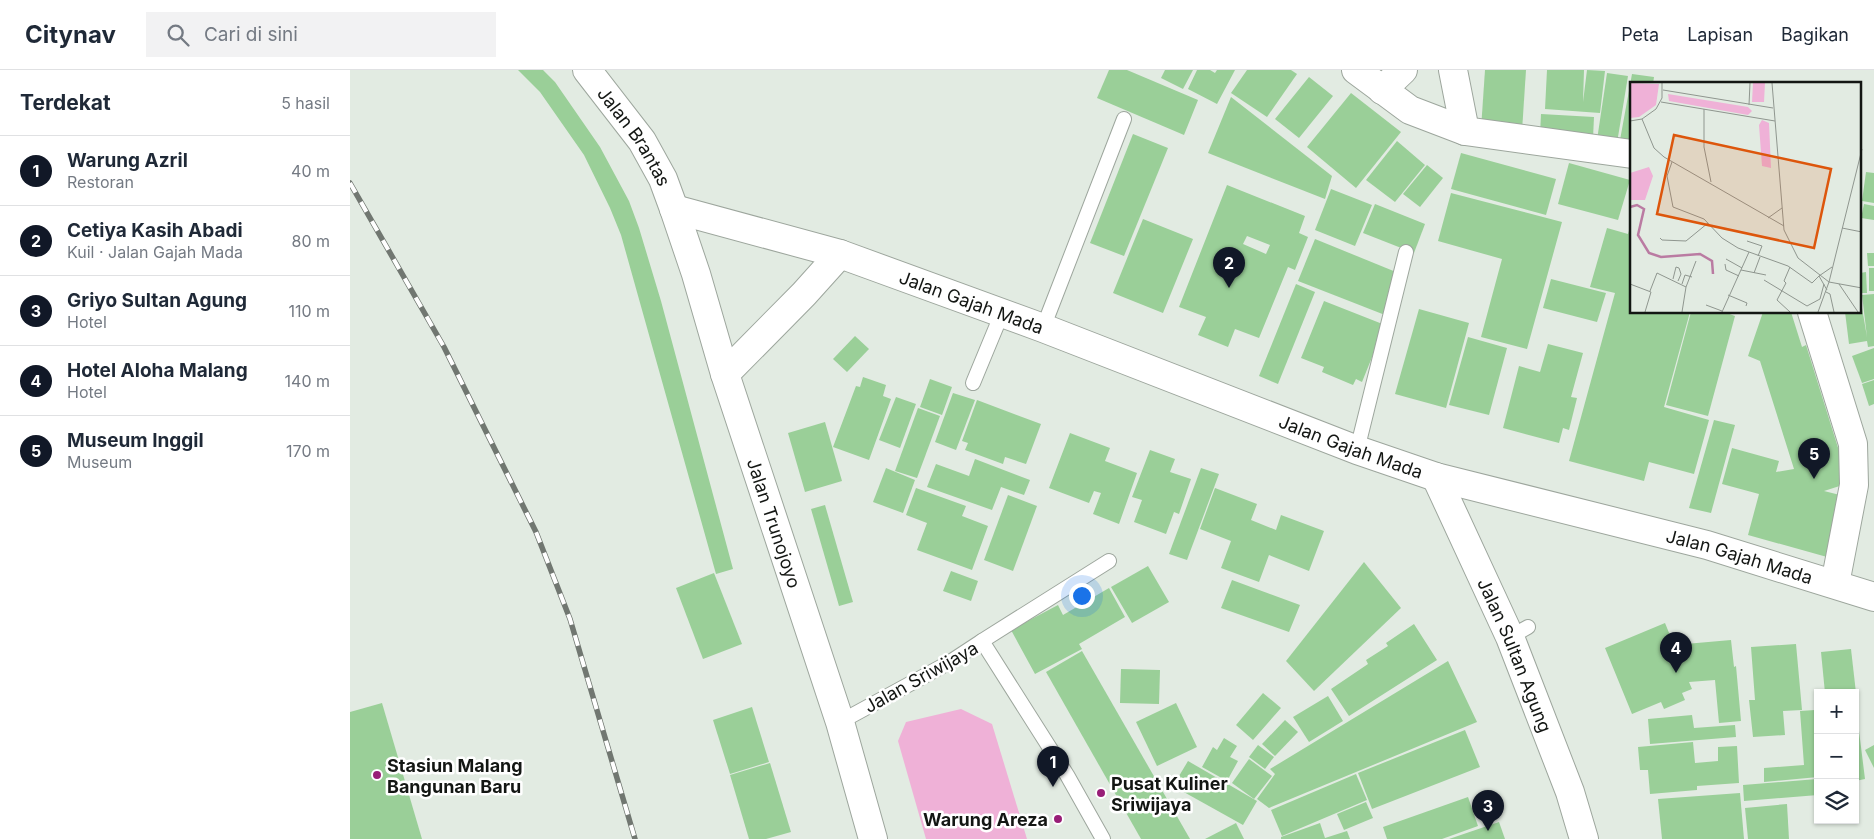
<!DOCTYPE html>
<html lang="id">
<meta charset="utf-8">
<style>
:root{--surface:#fff;--page:#f2f2f3;--text:#1f2937;--muted:#747a83;--line:#e0e1e3;--accent:#111827}
body{margin:0;font-family:Inter,sans-serif;background:var(--page);color:var(--text)}
.controls{position:absolute;right:15px;bottom:15px;display:grid;overflow:hidden;border-radius:0px;box-shadow:0 1px 4px #0004}
.controls button{width:45px;height:45px;display:grid;place-items:center;padding:0;border:0;border-bottom:1px solid var(--line);background:var(--surface);color:var(--text);font:25px sans-serif}
.you{position:absolute;left:731px;top:525px;width:18px;height:18px;margin:-12px;border:4px solid #fff;border-radius:50%;background:#1a73e8;box-shadow:0 0 0 8px #1a73e833}
.badge{display:grid;place-items:center;width:32px;height:32px;border-radius:50%;background:var(--accent);color:#fff;font-size:16px;font-weight:700}
.pin{position:absolute;translate:-50% -41px;filter:drop-shadow(0 1px 2px #0008)}
.pin::after{content:'';position:absolute;top:26px;width:18px;height:15px;background:inherit;clip-path:polygon(0 0,100% 0,50% 100%)}
.list{margin:0;padding:0;list-style:none}
h2{display:flex;justify-content:space-between;align-items:center;height:65px;margin:0;padding:0 20px;font-size:21px}
h2 small{font-size:16px;font-weight:400;color:var(--muted)}
.list li{display:grid;grid-template-columns:32px 1fr auto;gap:15px;align-items:center;box-sizing:border-box;height:70px;padding:0 20px;border-top:1px solid var(--line)}
.list b{display:block;font-size:19px;white-space:nowrap}
.list p{margin:0;font-size:16px;white-space:nowrap;color:var(--muted)}
.list em{font-size:16px;font-style:normal;color:var(--muted)}
.icon{flex:none;width:28px;height:28px;fill:none;stroke:currentColor;stroke-width:2;stroke-linecap:round;stroke-linejoin:round}
.map{position:relative;flex:none;width:1524px;height:769px;overflow:hidden}
header{display:flex;align-items:center;gap:30px;box-sizing:border-box;height:70px;padding:0 25px;background:var(--surface);border-bottom:1px solid var(--line)}
header strong{font-size:24px}
nav{display:flex;gap:28px;margin-inline-start:auto;font-size:18px}
.search{width:350px;height:45px;background:var(--page);display:flex;align-items:center;gap:12px;box-sizing:border-box;padding:0 18px;border-radius:0px;color:var(--muted);font-size:19px}
main{display:flex}
aside{flex:1;background:var(--surface)}
.map>svg:first-child{display:block}
.green{fill:#efb1d7}
.building{fill:#9acf98;fill-rule:evenodd}
.lines{fill:none;stroke-linecap:round;stroke-linejoin:round}
.lane-casing{stroke:#9da69d;stroke-width:16}
.street-casing{stroke:#9da69d;stroke-width:30}
.secondary-casing{stroke:#9da69d;stroke-width:30}
.primary-casing{stroke:#9da69d;stroke-width:30}
.lane{stroke:#fff;stroke-width:14}
.street{stroke:#fff;stroke-width:28}
.secondary{stroke:#fff;stroke-width:28}
.primary{stroke:#fff;stroke-width:28}
.rail-casing{stroke:#717771;stroke-width:5.5}
.rail{stroke:#fff;stroke-width:4;stroke-dasharray:11;stroke-linecap:butt}
.poi-dot{fill:#981e77;stroke:#fff;stroke-width:2}
.labels{text-anchor:middle;dominant-baseline:central;stroke-width:5;stroke-linejoin:round;paint-order:stroke}
.street-label{font-size:18px;fill:#131613;stroke:#fff}
.poi-label{font-size:18px;font-weight:bold;fill:#131613;stroke:#fff;text-anchor:start}
.inset-river{fill:none;stroke:#ba7ba2;stroke-width:2.5}
.inset-road{fill:none;stroke:#8f968f;stroke-width:1}
.view{fill:#dd560c;fill-opacity:0.15;stroke:#dd560c;stroke-width:2.5}
.inset-edge{fill:none;stroke:#131613;stroke-width:2.5}
</style>
<header>
<strong>Citynav</strong>
<div class="search"><svg class="icon" aria-label="search" viewBox="0 0 24 24"><circle cx="10" cy="10" r="6"/><path d="M15 15l6 6"/></svg>Cari di sini</div>
<nav><a>Peta</a><a>Lapisan</a><a>Bagikan</a></nav>
</header>
<main>
<aside>
<h2>Terdekat<small>5 hasil</small></h2>
<ul class="list">
<li><span class="badge">1</span><div><b>Warung Azril</b><p>Restoran</p></div><em>40 m</em></li>
<li><span class="badge">2</span><div><b>Cetiya Kasih Abadi</b><p>Kuil · Jalan Gajah Mada</p></div><em>80 m</em></li>
<li><span class="badge">3</span><div><b>Griyo Sultan Agung</b><p>Hotel</p></div><em>110 m</em></li>
<li><span class="badge">4</span><div><b>Hotel Aloha Malang</b><p>Hotel</p></div><em>140 m</em></li>
<li><span class="badge">5</span><div><b>Museum Inggil</b><p>Museum</p></div><em>170 m</em></li>
</ul>
</aside>
<div class="map">
<svg width="1524" height="769" viewBox="0 0 1524 769">
<rect width="100%" height="100%" fill="#e2ebe2"/>
<path class="green" d="M611,639L642,654L677,769H576L548,671L556,652Z"/>
<g class="building">
<path d="M168,0H193L205,12L250,77L279,131L289,158L311,231L383,499L366,504L271,165L260,138L234,85L190,22Z"/>
<path d="M759,0H777L848,30L834,65L747,28Z"/>
<path d="M815,0H843L833,19L811,8Z"/>
<path d="M847,0H860L865,3L867,0H885L867,34L838,19Z"/>
<path d="M897,0H941L947,4L917,47L881,23Z"/>
<path d="M1135,0H1176L1172,61L1131,59Z"/>
<path d="M1197,0H1234L1233,32L1237,0L1255,1L1250,43L1195,39Z"/>
<path d="M1257,3L1278,6L1267,73L1247,70Z"/>
<path d="M1282,4L1304,7L1303,14H1282V72L1270,70Z"/>
<path d="M959,7L983,26L949,68L925,49Z"/>
<path d="M1001,23L1051,62L1006,118L957,77Z"/>
<path d="M881,27L982,106L975,129L858,83Z"/>
<path d="M1191,44L1244,47L1243,68L1190,65Z"/>
<path d="M783,64L818,78L774,186L740,173Z"/>
<path d="M1047,71L1075,95L1045,132L1016,110Z"/>
<path d="M1111,83L1206,109L1196,145L1101,119Z"/>
<path d="M1219,93L1280,110L1268,150L1208,134Z"/>
<path d="M1077,95L1093,108L1070,137L1053,124Z"/>
<path d="M1516,102L1524,103V133L1512,131Z"/>
<path d="M877,115L955,146L949,163L958,167L945,200L938,197L909,268L885,259L878,277L848,265L856,247L829,237ZM897,166L920,175L916,184L893,174Z"/>
<path d="M981,119L1022,135L1005,176L965,160Z"/>
<path d="M1101,123L1212,152L1177,279L1131,267L1152,189L1088,171Z"/>
<path d="M1025,134L1075,154L1064,183L1013,163Z"/>
<path d="M1514,134L1524,136V150L1511,148Z"/>
<path d="M793,149L843,169L813,243L763,223Z"/>
<path d="M1281,154L1282,242H1340L1314,337L1359,350L1344,404L1299,392L1294,411L1219,391L1265,223L1240,217L1257,158L1278,164Z"/>
<path d="M965,169L1046,202L1035,245L948,211Z"/>
<path d="M1517,183H1524V196H1518Z"/>
<rect x="1519" y="198" width="5" height="23"/>
<path d="M1516,202L1517,223H1510V203Z"/>
<path d="M1201,209L1256,223L1247,252L1193,238Z"/>
<path d="M946,214L965,222L928,314L909,306Z"/>
<path d="M1524,224V276L1518,277L1517,271L1499,274L1495,242H1510L1511,232L1517,267L1512,225Z"/>
<path d="M974,231L1035,255L1012,312L1006,309L1003,315L972,302L974,297L951,288Z"/>
<path d="M1069,239L1119,253L1096,338L1045,324Z"/>
<path d="M1341,242H1374L1385,246L1358,346L1316,335Z"/>
<path d="M1413,242H1441L1452,277L1456,275L1499,413L1474,421L1494,426L1477,487L1398,465L1409,424L1372,414L1382,378L1429,391L1426,402L1444,399L1410,291L1398,286Z"/>
<path d="M505,266L519,279L497,302L483,289Z"/>
<path d="M1118,267L1157,278L1139,345L1099,335Z"/>
<path d="M1198,274L1233,283L1221,327L1227,328L1219,360L1213,358L1209,373L1153,358L1169,296L1190,302Z"/>
<path d="M1524,278V309L1512,313L1502,286Z"/>
<path d="M513,307L536,315L533,326L541,329L519,390L483,377L506,316L510,317Z"/>
<path d="M580,309L602,317L592,345L570,337Z"/>
<path d="M1524,310V334L1519,336L1512,314Z"/>
<path d="M603,323L625,330L606,380L585,372Z"/>
<path d="M546,327L566,334L550,378L529,370Z"/>
<path d="M627,330L691,354L676,394L655,387L653,394L615,380L618,373L612,371Z"/>
<path d="M568,338L590,346L567,408L545,401Z"/>
<path d="M1364,350L1385,355L1361,443L1339,438Z"/>
<path d="M475,352L492,411L455,422L438,363Z"/>
<path d="M720,363L760,378L755,391L787,403L769,454L743,444L751,423L744,421L739,433L699,418Z"/>
<path d="M800,380L825,389L820,402L841,409L829,444L824,442L816,464L784,452L792,430L782,427Z"/>
<path d="M625,389L680,410L674,425L651,417L642,440L577,417L586,394L619,406Z"/>
<path d="M536,398L565,410L553,443L523,432Z"/>
<path d="M851,398L869,404L837,490L819,484Z"/>
<path d="M566,418L616,436L612,446L638,456L622,500L567,480L577,453L556,445Z"/>
<path d="M865,418L907,434L901,450L926,460L931,445L974,461L959,501L919,485L909,512L871,498L881,471L850,459Z"/>
<path d="M658,425L687,436L663,501L634,490Z"/>
<path d="M475,435L503,532L489,536L461,439Z"/>
<path d="M1014,492L1051,538L964,621L936,591Z"/>
<path d="M798,496L819,532L782,553L761,517Z"/>
<path d="M601,501L628,511L621,531L593,521Z"/>
<path d="M364,503L392,574L353,589L326,518Z"/>
<path d="M882,510L950,535L939,562L871,538Z"/>
<path d="M759,518L775,547L729,574L732,579L685,604L661,560L708,535L713,545Z"/>
<path d="M1315,553L1324,575L1381,570L1384,597L1386,596L1391,651L1369,653L1365,610L1339,612L1342,619L1332,623L1335,630L1314,639L1311,632L1282,644L1255,578Z"/>
<path d="M1064,554L1087,590L999,646L981,619L1018,594L1016,590L1038,576L1036,573Z"/>
<path d="M1446,574L1452,640L1433,641L1435,665L1403,667L1399,630H1405L1401,577Z"/>
<path d="M1501,579L1506,623H1475L1471,582Z"/>
<path d="M732,581L840,769H791L696,602Z"/>
<path d="M1098,591L1127,652L919,738L907,729L925,704L920,699Z"/>
<path d="M771,599L810,600L809,634L770,633Z"/>
<path d="M913,623L931,638L903,670L886,655Z"/>
<path d="M978,626L993,651L959,672L943,647Z"/>
<path d="M1505,629L1515,709L1505,711Z"/>
<path d="M32,633L72,769H0V642Z"/>
<path d="M826,633L847,677L807,696L786,652Z"/>
<path d="M402,637L419,692L380,704L363,650Z"/>
<path d="M1465,640L1468,673V707L1414,712V698L1454,695L1450,641Z"/>
<path d="M1342,645L1344,658L1385,655L1386,667L1300,674L1298,649Z"/>
<path d="M935,650L948,662L925,686L912,674Z"/>
<path d="M1115,660L1130,697L1022,739L1008,703Z"/>
<path d="M874,668L887,676L880,687L888,691L877,711L852,697L863,677L867,680Z"/>
<path d="M1343,672L1345,693L1368,691V677L1387,676L1389,713L1347,716V720L1300,724L1298,700H1290L1288,677Z"/>
<path d="M908,675L924,687L915,699L899,687Z"/>
<path d="M1524,675V698L1515,680Z"/>
<path d="M899,689L922,706L904,729L882,713Z"/>
<path d="M838,691L907,731L893,755L823,716Z"/>
<path d="M420,693L441,762L416,769H399L380,705Z"/>
<path d="M1006,704L1017,730L932,766L921,740Z"/>
<path d="M1467,709L1468,725L1394,731L1393,715Z"/>
<path d="M1390,723L1394,769H1312L1308,729Z"/>
<path d="M1118,727L1128,756L1092,769H1037L1033,757Z"/>
<path d="M1016,732L1023,748L994,760L987,744Z"/>
<path d="M1437,734L1439,769H1398L1395,738Z"/>
<path d="M1149,752L1155,769H1099Z"/>
<path d="M886,753L894,769H855Z"/>
<path d="M970,753L975,768L997,761L1000,769H931V767Z"/>
</g>
<g class="lines">
<defs>
<g id="lane">
<path d="M693,258L774,49"/>
<path d="M623,313L652,243"/>
<path d="M1007,380L1056,182"/>
<path d="M1160,567L1178,557"/>
<path d="M632,571L759,491"/>
<path d="M490,652L600,592L632,571L717,705L753,769"/>
</g>
<g id="street">
<path d="M1006,0L1060,40L1115,61L1282,84"/>
<path d="M1103,0L1115,61"/>
<path d="M1032,20L1053,0"/>
<path d="M1462,242L1503,374L1504,415L1485,514"/>
<path id="s1" d="M1086,407L1160,567L1220,722L1234,769"/>
</g>
<g id="secondary">
<path id="s2" d="M324,139L490,184L693,258L1007,380L1086,407L1357,475L1524,527"/>
<path d="M375,304L454,224L490,184"/>
</g>
<g id="primary">
<path id="s3" d="M237,0L292,71L313,109L324,139L346,204L375,304L490,652L523,769"/>
</g>
</defs>
<use href="#lane" class="lane-casing"/>
<use href="#street" class="street-casing"/>
<use href="#secondary" class="secondary-casing"/>
<use href="#primary" class="primary-casing"/>
<use href="#lane" class="lane"/>
<use href="#street" class="street"/>
<use href="#secondary" class="secondary"/>
<use href="#primary" class="primary"/>
<defs>
<path id="rail" d="M0,113L94,277L186,462L220,549L285,769"/>
</defs>
<use href="#rail" class="rail-casing"/>
<use href="#rail" class="rail"/>
</g>
<g class="poi-dot">
<circle cx="27" cy="705" r="5"/>
<circle cx="751" cy="723" r="5"/>
<circle cx="708" cy="749" r="5"/>
</g>
<g class="labels">
<g class="street-label">
<text stroke="none"><textPath href="#s3" startOffset="82">Jalan Brantas</textPath></text>
<text stroke="none"><textPath href="#s2" startOffset="312">Jalan Gajah Mada</textPath></text>
<text stroke="none"><textPath href="#s2" startOffset="718">Jalan Gajah Mada</textPath></text>
<text stroke="none"><textPath href="#s3" startOffset="495">Jalan Trunojoyo</textPath></text>
<text stroke="none"><textPath href="#s2" startOffset="1122">Jalan Gajah Mada</textPath></text>
<text stroke="none"><textPath href="#s1" startOffset="195">Jalan Sultan Agung</textPath></text>
<text transform="translate(571 607) rotate(-29)">Jalan Sriwijaya</text>
</g>
<g class="poi-label">
<text x="37" y="695">Stasiun Malang<tspan x="37" dy="21">Bangunan Baru</tspan></text>
<text x="761" y="713">Pusat Kuliner<tspan x="761" dy="21">Sriwijaya</tspan></text>
<text x="698" y="749" text-anchor="end">Warung Areza</text>
</g>
</g>
<g transform="translate(1280 12)">
<rect width="231" height="231" fill="#e2ebe2"/>
<path d="M0,1L29,2L26,23L9,35L0,36ZM123,1H135L134,20H122ZM38,12L118,25L122,29L118,33L39,19ZM132,38L139,41L141,86L132,84L129,43ZM19,85L23,94L15,118H0V91Z" fill="#efb1d7"/>
<path class="inset-river" d="M0,125L7,123L14,127L8,153L19,171L31,175L70,172L82,179L83,192"/>
<path class="inset-road" d="M142,1L154,148L168,176L199,200M33,8L143,26M31,20L145,39M119,23L120,1M74,27V65L81,100M12,37L24,66L34,75L154,144M0,39L12,37L26,27L32,16V1M42,80L37,94L43,125L74,137L92,156L108,166L158,184L182,201L189,194M138,136L152,126M212,146L232,150M30,156L32,158L56,159L78,141M117,159L132,164L128,174M96,177L112,186M95,182L96,188L109,194M160,185L154,199L156,201L147,218L160,230M111,188L136,193M124,191L130,175M43,197L46,185L49,186L51,192L48,199M134,198L177,224L190,217L194,202M199,200L232,206M0,202L21,210L15,230M52,202L55,193L62,195M209,202L228,230M197,208L189,194L202,185M20,209L27,191L56,205M196,210L200,212L204,230M98,213L117,221L116,224M76,223L92,229M52,230L56,205L66,179M92,230L119,170M188,230L199,200L232,67"/>
<path class="view" d="M44,53L201,87L184,166L27,132Z"/>
<rect width="231" height="231" class="inset-edge"/>
</g>
</svg>
<div class="controls">
<button>+</button>
<button>−</button>
<button><svg class="icon" aria-label="layers" viewBox="0 0 24 24"><path d="M12 4l9 5-9 5-9-5zM3 14l9 5 9-5"/></svg></button>
</div>
<div class="you"></div>
<div class="pin badge" style="left:703px;top:717px">1</div>
<div class="pin badge" style="left:879px;top:218px">2</div>
<div class="pin badge" style="left:1138px;top:761px">3</div>
<div class="pin badge" style="left:1326px;top:603px">4</div>
<div class="pin badge" style="left:1464px;top:409px">5</div>
</div>
</main>
